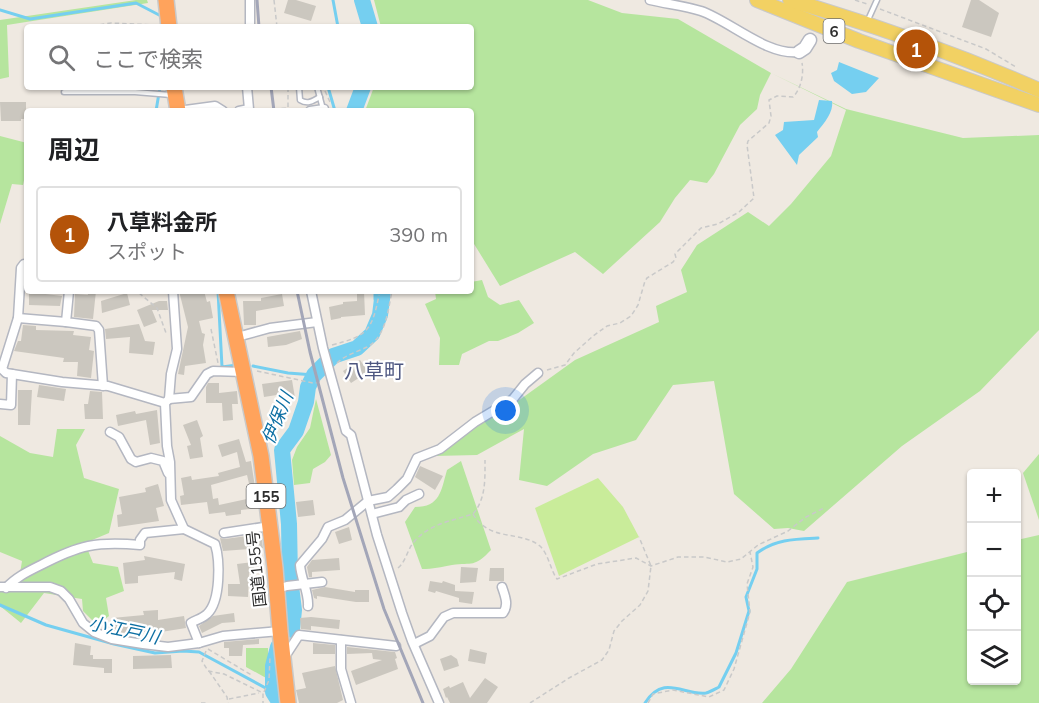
<!DOCTYPE html>
<html lang="ja">
<meta charset="utf-8">
<style>
:root{--surface:#fff;--page:#f2f2f2;--text:#202124;--muted:#757577;--line:#e0e0e0;--accent:#b45309}
body{margin:0;font-family:Mulish,"Noto Sans JP",sans-serif;background:var(--page);color:var(--text)}
.controls{position:absolute;right:18px;bottom:18px;display:grid;overflow:hidden;border-radius:6px;box-shadow:0 2px 4px #0004}
.controls button{width:54px;height:54px;display:grid;place-items:center;padding:0;border:0;border-bottom:2px solid var(--line);background:var(--surface);color:var(--text);font:30px sans-serif}
.you{position:absolute;left:506px;top:411px;width:21px;height:21px;margin:-15px;border:4px solid #fff;border-radius:50%;background:#1a73e8;box-shadow:0 0 0 9px #1a73e833}
.badge{display:grid;place-items:center;width:39px;height:39px;border-radius:50%;background:var(--accent);color:#fff;font-size:20px;font-weight:700}
.pin{position:absolute;translate:-50% -50%;border:3px solid #fff;box-shadow:0 2px 6px #0006}
.list{margin:0;padding:0;list-style:none}
h2{display:flex;justify-content:space-between;align-items:center;height:78px;margin:0;padding:0 24px;font-size:26px}
h2 small{font-size:20px;font-weight:400;color:var(--muted)}
.list li{display:grid;grid-template-columns:39px 1fr auto;gap:18px;align-items:center;box-sizing:border-box;height:96px;margin:0 12px 12px;padding:0 12px;border:2px solid var(--line);border-radius:6px}
.list b{display:block;font-size:22px;white-space:nowrap}
.list p{margin:0;font-size:20px;white-space:nowrap;color:var(--muted)}
.list em{font-size:20px;font-style:normal;color:var(--muted)}
.icon{flex:none;width:33px;height:33px;fill:none;stroke:currentColor;stroke-width:2;stroke-linecap:round;stroke-linejoin:round}
.map{position:relative;flex:none;width:1039px;height:703px;overflow:hidden}
.search{position:absolute;background:var(--surface);box-shadow:0 2px 4px #0004;left:24px;top:24px;width:450px;height:66px;display:flex;align-items:center;gap:15px;box-sizing:border-box;padding:0 21px;border-radius:6px;color:var(--muted);font-size:22px}
.panel{position:absolute;background:var(--surface);box-shadow:0 2px 4px #0004;left:24px;top:108px;width:450px;height:186px;border-radius:6px}
.map>svg:first-child{display:block}
.green{fill:#b6e59e}
.pitch{fill:#c9ec9a}
.water{fill:#75cff0}
.lines{fill:none;stroke-linecap:round;stroke-linejoin:round}
.stream{stroke:#75cff0;stroke-width:3}
.river{stroke:#75cff0;stroke-width:16}
.building{fill:#cbc7bf}
.lane-casing{stroke:#b4b7c1;stroke-width:7}
.street-casing{stroke:#b4b7c1;stroke-width:11}
.secondary-casing{stroke:#b4b7c1;stroke-width:15}
.primary-casing{stroke:#c9c9c9;stroke-width:16}
.highway-casing{stroke:#c9c9c9;stroke-width:18}
.path{stroke:#c9c9c9;stroke-width:1.5;stroke-dasharray:4.5 3;stroke-linecap:butt}
.lane{stroke:#fff;stroke-width:4}
.street{stroke:#fff;stroke-width:8}
.secondary{stroke:#fff;stroke-width:12}
.primary{stroke:#f2d163;stroke-width:14}
.highway{stroke:#ffa35c;stroke-width:15}
.rail{stroke:#a3a6b8;stroke-width:3}
.labels{text-anchor:middle;dominant-baseline:central;stroke-width:4.5;stroke-linejoin:round;paint-order:stroke}
.shield{fill:#fff;stroke:#6d6d6d;stroke-width:1.5}
.shield-label{font-size:15px;font-weight:bold;fill:#2e2e2e}
.street-label{font-size:16px;fill:#2e2e2e;stroke:#fff}
.water-label{font-size:18px;font-style:italic;fill:#0d6fa3;stroke:#fff}
.quarter-label{font-size:20px;fill:#4d5680;stroke:#fff}
</style>
<div class="map">
<svg width="1039" height="703" viewBox="0 0 1039 703">
<rect width="100%" height="100%" fill="#efe9e1"/>
<g class="green">
<path d="M136,0H147L148,3L7,25L9,77L0,79V20Z"/>
<path d="M374,0H588L622,13L678,19L771,73L846,109L963,138L1039,135V330L980,391L902,446L804,531L788,528L774,529L734,494L714,381L673,385L636,440L593,454L547,486L519,480L524,429L477,455L434,456L484,420L511,406L575,360L659,322L656,306L687,292L681,270L697,245L748,212L769,226L791,204L831,156L846,110L771,73L760,95L757,109L740,125L714,174L707,183L690,180L675,198L660,222L603,274L575,252L500,286L471,239V111H365L374,87H471V27H381Z"/>
<path d="M0,136L27,143V166L23,185L12,184L0,224Z"/>
<path d="M482,280L488,297L500,305L519,300L534,323L518,333L498,341H489L462,354L459,365H439L440,338L425,304L436,299L435,291H471V282Z"/>
<path d="M316,399L331,455L325,462L313,469L310,483L294,485L292,460L297,447L310,428Z"/>
<path d="M57,429H85L76,445L84,478L119,489L109,533L85,543L93,563L118,567L124,591L106,598L109,616L97,625L83,611L82,599L44,593L21,623L0,606V592H17L22,561L0,552V436L30,453L53,457Z"/>
<path d="M1039,454V520L1023,473Z"/>
<path d="M461,461L491,550C474,568 473,562 452,565C441,567 433,569 422,569L405,522L415,507C440,507 441,491 447,470Z"/>
<path d="M1039,535V703H762L791,669L847,582L971,551L972,680H1016L1017,540Z"/>
<path d="M246,648H268V679L246,667Z"/>
</g>
<path class="pitch" d="M598,478L623,507L639,537L559,576L535,508Z"/>
<g class="water">
<path d="M839,62L879,78L866,92L852,94L834,81L831,73L837,70Z"/>
<path d="M819,100L832,101C834,112 824,123 817,132L818,137L799,155L797,165L775,135L783,130L784,122L814,120Z"/>
</g>
<g class="lines">
<g class="stream">
<path d="M333,0L338,27"/>
<path d="M0,10L30,19L136,3L161,16"/>
<path d="M328,87L335,111"/>
<path d="M156,111L160,87"/>
<path d="M218,291L222,367L237,365"/>
<path d="M375,291V299"/>
<path d="M253,366L288,373L314,375"/>
<path d="M0,605L46,625L114,644L155,653L183,651L199,652L273,692"/>
<path d="M645,703C664,673 684,696 706,693C710,692 715,689 719,687L736,653L749,611L746,597L757,569V553C776,539 795,539 818,538"/>
</g>
<g class="river">
<path d="M362,0L370,27"/>
<path d="M354,111L363,87"/>
<path d="M292,630L294,610L290,578L289,524L282,450L296,431L306,402L308,387L314,375L333,356L357,348L372,334L380,315L383,291"/>
<path d="M278,647L273,666V692L280,703"/>
</g>
</g>
<g class="building">
<path d="M288,0H296L316,6L311,21L284,13Z"/>
<path d="M971,0H979L999,13L991,37L962,27Z"/>
<path d="M0,102H26V119H21V121H1Z"/>
<path d="M87,291H96L93,319L74,317L75,294L88,295Z"/>
<path d="M179,291H204L207,302L210,301L213,318L199,321L202,333L205,334L203,345L206,363L185,366L184,375L178,374L188,327Z"/>
<path d="M357,291H364L365,315L341,317V318L331,320L329,307L343,304V302L357,301Z"/>
<path d="M29,292L62,296L60,306L29,305Z"/>
<path d="M127,293L130,305L102,313L101,301Z"/>
<path d="M282,294L284,306L256,311V325H244L243,301H261V298Z"/>
<path d="M159,301H167L168,310H152L157,322L144,327L137,310Z"/>
<path d="M139,324L145,341L155,342L153,355L129,353L130,337L106,339L105,329Z"/>
<path d="M23,325L36,326V330L74,331L73,335L91,337L89,350L94,351L91,378L77,376L78,362H63L64,358L14,351L18,341H21Z"/>
<path d="M300,331L302,339L286,345L268,347L267,337Z"/>
<path d="M360,360L368,372L351,383L343,371Z"/>
<path d="M292,380L295,398L284,399L283,394L264,397L262,384Z"/>
<path d="M208,383H219V393L237,391L238,404H232L233,420L223,421L222,403H206V387Z"/>
<path d="M39,385L66,389L64,401L37,397Z"/>
<path d="M18,390H32L30,425H18Z"/>
<path d="M90,391L102,392L103,419H85L84,404H88Z"/>
<path d="M157,410L160,443L150,445L146,420L118,426L116,415L135,411L136,414Z"/>
<path d="M197,420L203,436L200,438L203,457L190,459L187,446L191,445L183,425Z"/>
<path d="M239,439L246,462L251,461L255,487L250,488L247,475L211,485L213,499L218,498L219,505L256,497L258,508L241,510V514L226,516L225,512L209,514L207,502L181,505L180,496L184,495L181,478L191,476L192,480L219,476L218,473L240,467L237,452L222,457L218,445Z"/>
<path d="M420,466L443,476L435,490L415,477Z"/>
<path d="M158,484L164,506L156,508L159,521L118,527L117,515L122,514L119,497L146,492L145,488Z"/>
<path d="M313,500L315,515L298,517L296,502Z"/>
<path d="M349,527L352,540L339,544L335,532Z"/>
<path d="M261,534L263,548L223,551L220,538L225,539Z"/>
<path d="M144,556L185,564L182,581L174,579L175,572L138,576V583L125,584L123,563L145,560Z"/>
<path d="M339,558L340,570L312,572V577H309L307,567L312,560Z"/>
<path d="M253,562L255,572L249,573L248,597L228,596V584H240L237,564Z"/>
<path d="M461,567L478,568L476,582L460,583Z"/>
<path d="M490,568H504V581H489Z"/>
<path d="M430,581L442,583L443,581L455,585V591L474,592L472,604L459,602V598L436,591L435,593L428,591Z"/>
<path d="M325,587L355,592V590H369V602H356L317,596V599L314,598L312,590Z"/>
<path d="M158,610V620L184,616L186,628L161,632V635L146,636V632L114,633L112,618L144,615L143,611Z"/>
<path d="M234,613L235,622L222,623L202,633L199,626L213,616Z"/>
<path d="M311,617L340,620L339,629L311,626V630L301,629L300,618Z"/>
<path d="M259,639V644L243,645L242,656H229V648H224V642Z"/>
<path d="M75,643L91,646L90,655H93V659H112V673H104V668L73,665Z"/>
<path d="M313,643L335,645V654H313Z"/>
<path d="M347,647L395,652L397,658L395,659L398,669L356,685L351,671L382,660L373,659L372,653L347,654Z"/>
<path d="M470,649L487,653L485,664L468,661Z"/>
<path d="M171,655L172,668L133,669V656Z"/>
<path d="M451,655L457,659L459,666L444,671L440,659Z"/>
<path d="M335,666L343,700L337,703H299L296,690L306,688L302,673Z"/>
<path d="M485,678L498,687L487,703H450L447,697L446,698L443,689L449,686L450,688L463,682L470,698Z"/>
</g>
<g class="lines">
<defs>
<g id="lane">
<path d="M867,22L877,0"/>
<path d="M299,87L300,100C308,105 312,101 320,97"/>
<path d="M317,87L323,109"/>
<path d="M64,92H135L171,95"/>
</g>
<g id="street">
<path d="M250,0V27"/>
<path d="M650,0C667,4 685,6 701,11C730,21 767,56 799,52"/>
<path d="M178,111L215,106L223,111"/>
<path d="M239,111L249,109L247,87"/>
<path d="M310,111L324,109V111"/>
<path d="M27,264H24L21,268L18,318L2,369L6,373L62,382L108,386L165,403"/>
<path d="M69,291L66,322L96,326L99,330L103,386"/>
<path d="M311,291L323,348L346,431L351,435L377,535L402,613L412,641L439,703"/>
<path d="M18,318L66,322"/>
<path d="M237,337L270,328L317,322"/>
<path d="M169,399L191,397L207,374L213,371L243,372"/>
<path d="M0,404L11,405L12,374"/>
<path d="M110,432L119,437L131,459L136,462L151,458L163,461L168,473"/>
<path d="M372,514L399,507L406,500L419,494"/>
<path d="M184,529L215,544C220,560 221,601 207,614C203,618 196,620 191,623L199,643"/>
<path d="M224,533L270,526"/>
<path d="M0,587H50L61,591L69,599L83,623L94,632L112,639L143,644L168,647L199,643L223,636L280,631"/>
<path d="M6,588C16,577 29,571 41,565C79,545 97,541 140,545V540L145,533L184,529L171,500L170,462L167,446L165,403L169,399L171,374L177,349L173,291"/>
<path d="M277,589L287,586L322,582"/>
<path d="M308,606C309,593 301,579 300,565L322,539L328,527L345,520L368,501L388,497L397,489L407,479L417,458L440,449L475,422L513,399L525,384L538,373"/>
<path d="M341,640V669L351,703"/>
<path d="M414,644L430,636L444,617L453,613H503C509,605 505,596 502,587"/>
<path d="M284,658L299,635L396,646"/>
</g>
<path id="secondary" d="M799,52L805,48L810,40"/>
<g id="primary">
<path d="M757,0L859,41L1039,105"/>
<path d="M790,0C875,25 957,54 1039,90"/>
</g>
<g id="highway">
<path d="M166,0L169,27"/>
<path d="M174,87L178,111"/>
<path d="M226,291L261,456L275,568L280,631L288,703"/>
</g>
</defs>
<use href="#lane" class="lane-casing"/>
<use href="#street" class="street-casing"/>
<use href="#secondary" class="secondary-casing"/>
<use href="#primary" class="primary-casing"/>
<use href="#highway" class="highway-casing"/>
<g class="path">
<path d="M274,0L277,27"/>
<path d="M855,0L867,4"/>
<path d="M880,9L986,49L1016,67"/>
<path d="M85,27L111,23L156,25"/>
<path d="M325,91L330,102"/>
<path d="M259,110L288,108V87"/>
<path d="M139,293L157,308L166,333"/>
<path d="M211,329L218,363"/>
<path d="M332,345C368,336 372,330 379,295"/>
<path d="M337,363C345,355 357,352 367,347C386,337 388,310 392,291"/>
<path d="M547,370L565,365L574,353L593,336L607,326L620,323L631,316L638,305L645,281L647,278L673,262L676,258L675,254L701,228L718,224L739,212L754,198L747,145L748,141L769,123L771,116L769,100L777,96L793,97C801,89 804,74 802,63"/>
<path d="M257,371L313,383H316L321,379"/>
<path d="M473,514C489,542 520,530 540,546C549,555 550,569 557,579L597,564L636,558L651,566L678,557H704L727,562L741,559L758,545L788,531L806,517L824,508"/>
<path d="M398,568C406,561 407,551 413,543C428,524 451,521 473,514C486,499 485,479 485,460"/>
<path d="M208,649L253,676"/>
<path d="M206,651L202,661L208,671L224,674L263,693V703"/>
<path d="M209,671L227,697L228,703"/>
<path d="M264,692L269,680L270,657"/>
<path d="M229,699L259,693"/>
<path d="M201,703H207"/>
<path d="M530,703L569,678L602,660L609,650L614,631L622,621L640,605L648,591L651,566L639,537"/>
<path d="M648,703L653,694L673,690L709,697L724,690L734,669L750,612L747,584L753,567L750,552"/>
</g>
<use href="#lane" class="lane"/>
<use href="#street" class="street"/>
<use href="#secondary" class="secondary"/>
<use href="#primary" class="primary"/>
<use href="#highway" class="highway"/>
<g class="rail">
<path d="M257,0L259,27"/>
<path d="M271,87L274,111"/>
<path d="M297,291L310,352L343,478L384,609L423,703"/>
</g>
</g>
<g class="labels">
<g class="shield">
<rect x="823.5" y="19" width="21" height="24" rx="4.5"/>
<rect x="246.5" y="484" width="39" height="24" rx="4.5"/>
</g>
<g class="shield-label">
<text x="834" y="31">6</text>
<text x="266" y="496">155</text>
</g>
<g class="street-label">
<text transform="translate(256 569) rotate(-96)">国道155号</text>
</g>
<g class="water-label">
<text transform="translate(277 418) rotate(-68)">伊保川</text>
<text transform="translate(124 630) rotate(12)">小江戸川</text>
</g>
<g class="quarter-label">
<text x="374" y="370">八草町</text>
</g>
</g>
</svg>
<div class="controls">
<button>+</button>
<button>−</button>
<button><svg class="icon" aria-label="locate" viewBox="0 0 24 24"><circle cx="12" cy="12" r="6"/><path d="M12 2v4M12 18v4M2 12h4M18 12h4"/></svg></button>
<button><svg class="icon" aria-label="layers" viewBox="0 0 24 24"><path d="M12 4l9 5-9 5-9-5zM3 14l9 5 9-5"/></svg></button>
</div>
<div class="you"></div>
<div class="pin badge" style="left:916px;top:49px">1</div>
<div class="search"><svg class="icon" aria-label="search" viewBox="0 0 24 24"><circle cx="10" cy="10" r="6"/><path d="M15 15l6 6"/></svg>ここで検索</div>
<section class="panel">
<h2>周辺<small></small></h2>
<ul class="list">
<li><span class="badge">1</span><div><b>八草料金所</b><p>スポット</p></div><em>390 m</em></li>
</ul>
</section>
</div>
